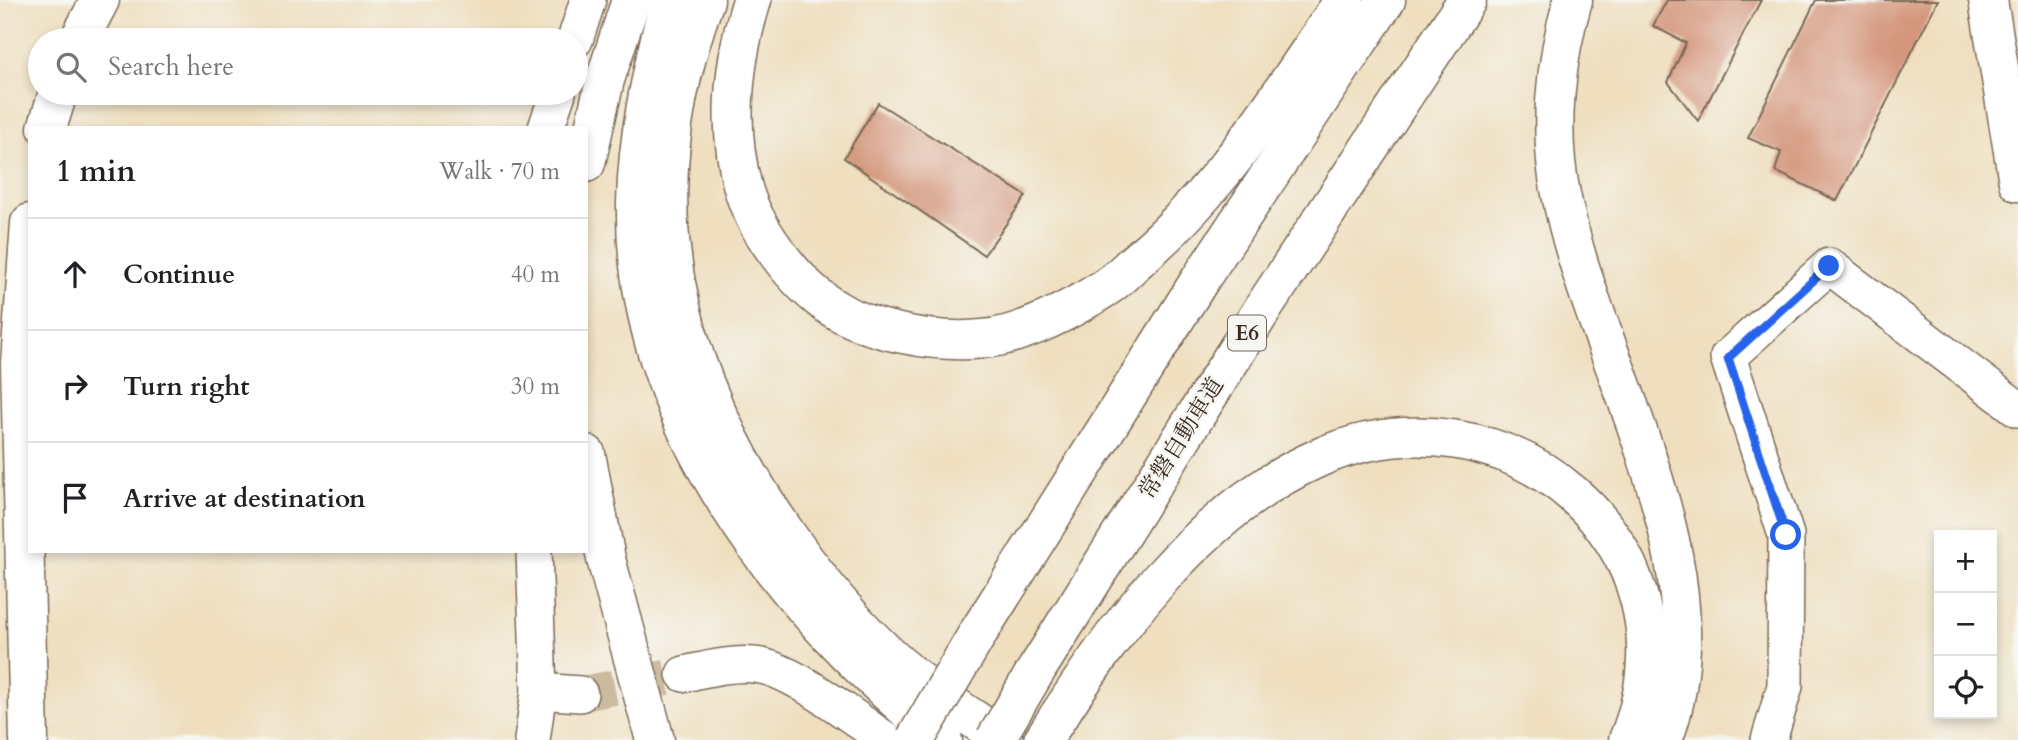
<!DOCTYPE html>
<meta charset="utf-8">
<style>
:root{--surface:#fff;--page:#f6f6f6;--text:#202124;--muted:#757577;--line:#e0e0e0}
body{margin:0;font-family:Cardo,"Noto Serif JP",serif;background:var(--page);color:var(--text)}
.controls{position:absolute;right:21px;bottom:21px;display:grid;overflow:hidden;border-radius:0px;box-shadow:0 4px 10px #0003}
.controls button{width:63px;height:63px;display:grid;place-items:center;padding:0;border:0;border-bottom:2px solid var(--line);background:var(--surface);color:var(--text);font:35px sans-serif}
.stop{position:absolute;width:21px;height:21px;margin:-16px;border:5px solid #2563eb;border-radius:50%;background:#fff}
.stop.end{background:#2563eb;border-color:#fff;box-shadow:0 2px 7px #0008}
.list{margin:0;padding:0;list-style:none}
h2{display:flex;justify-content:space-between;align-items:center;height:91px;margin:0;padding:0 28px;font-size:30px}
h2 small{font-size:23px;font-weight:400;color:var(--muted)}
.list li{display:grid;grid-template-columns:46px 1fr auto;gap:21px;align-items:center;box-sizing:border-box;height:112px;padding:0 28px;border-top:2px solid var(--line)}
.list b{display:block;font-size:26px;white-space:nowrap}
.list em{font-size:23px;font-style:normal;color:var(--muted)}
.icon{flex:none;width:38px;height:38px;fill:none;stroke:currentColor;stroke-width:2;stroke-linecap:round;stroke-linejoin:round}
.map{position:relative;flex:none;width:2018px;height:740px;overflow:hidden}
.search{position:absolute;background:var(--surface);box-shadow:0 4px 10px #0003;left:28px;top:28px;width:560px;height:77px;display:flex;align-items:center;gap:18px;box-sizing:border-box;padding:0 24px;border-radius:38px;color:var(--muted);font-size:26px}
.panel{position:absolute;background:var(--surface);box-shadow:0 4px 10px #0003;left:28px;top:126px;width:560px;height:427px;border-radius:0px}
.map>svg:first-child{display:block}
.building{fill:#d4967c}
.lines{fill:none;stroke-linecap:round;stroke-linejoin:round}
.minor-tunnel{stroke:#cbbb9f;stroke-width:35;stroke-dasharray:35 18;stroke-linecap:butt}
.minor-casing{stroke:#7a6956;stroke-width:38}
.tertiary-casing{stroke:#7a6956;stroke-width:41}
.trunk-casing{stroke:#7a6956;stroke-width:41}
.motorway-casing{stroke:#7a6956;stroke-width:41}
.minor{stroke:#fff;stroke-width:35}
.tertiary{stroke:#fff;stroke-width:38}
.trunk{stroke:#fff;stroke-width:38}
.motorway{stroke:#fff;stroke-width:38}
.motorway-bridge-casing{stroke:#7a6956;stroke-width:41;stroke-linecap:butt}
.motorway-bridge{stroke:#fff;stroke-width:38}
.route{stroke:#2563eb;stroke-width:9}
.labels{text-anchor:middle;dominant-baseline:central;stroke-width:5;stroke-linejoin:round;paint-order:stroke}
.shield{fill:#f6f6f2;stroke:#73675e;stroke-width:2}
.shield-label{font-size:21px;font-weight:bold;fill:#3b2a1e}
.street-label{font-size:23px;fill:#3b2a1e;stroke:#f6f6f2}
</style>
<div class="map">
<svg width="2018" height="740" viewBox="0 0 2018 740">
<rect width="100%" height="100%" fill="#f6f6f2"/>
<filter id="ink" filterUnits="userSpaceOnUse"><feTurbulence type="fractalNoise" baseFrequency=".0143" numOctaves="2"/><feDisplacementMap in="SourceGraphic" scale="14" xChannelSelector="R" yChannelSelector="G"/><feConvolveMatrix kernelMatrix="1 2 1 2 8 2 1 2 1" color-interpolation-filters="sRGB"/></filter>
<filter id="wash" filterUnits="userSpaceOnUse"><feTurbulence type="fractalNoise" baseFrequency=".00686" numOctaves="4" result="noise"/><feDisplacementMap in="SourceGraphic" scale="28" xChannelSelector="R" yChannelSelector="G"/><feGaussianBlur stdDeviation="1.57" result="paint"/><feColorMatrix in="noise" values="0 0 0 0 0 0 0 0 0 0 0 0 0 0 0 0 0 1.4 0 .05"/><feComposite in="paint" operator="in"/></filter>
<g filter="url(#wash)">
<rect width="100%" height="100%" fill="#efdfbf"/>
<g id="blocks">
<g class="building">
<path d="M1667,0H1761L1698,121L1668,82L1686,43L1653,26Z"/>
<path d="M1816,0H1938L1837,201L1775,171L1781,152L1748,138Z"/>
<path d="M878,103L1026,196L984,255L844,158Z"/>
</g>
</g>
</g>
<g filter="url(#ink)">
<use href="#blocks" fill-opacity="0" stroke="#7a6956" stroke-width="2"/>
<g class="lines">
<path class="minor-tunnel" d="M580,694L684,674"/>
<defs>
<g id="minor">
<path d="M575,40L588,0"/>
<path d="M546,128L558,93"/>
<path d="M684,674C707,669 730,663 754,665C790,667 855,719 886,740"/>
<path d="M539,691L580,694"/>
<path d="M532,740L539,691L534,551"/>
<path d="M1769,740L1785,686L1786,535L1728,357L1829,266L2018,409"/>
</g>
<g id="tertiary">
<path d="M79,40L100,0"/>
<path d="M47,128L58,93"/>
<path d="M29,740L20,363L30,223"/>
</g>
<path id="trunk" d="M1988,0L2018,182"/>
<g id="motorway">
<path d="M669,0C653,68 637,133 636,203C632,421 782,609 943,740"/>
<path d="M705,0C632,197 671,371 790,539C824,587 866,639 913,676C942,699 974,719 1004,740"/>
<path d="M752,0C733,62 726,125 743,188C754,228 795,283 830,306C869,332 937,344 983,339C1022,336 1072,309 1105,288C1118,280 1129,267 1141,257C1224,186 1283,90 1344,0"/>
<path d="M1573,0C1555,61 1548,132 1561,194C1594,365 1730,565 1663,740"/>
<path d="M586,163L605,80L631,0"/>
<path d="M586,454L606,559L655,740"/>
<path d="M978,633L1201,278L1386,0"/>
<path d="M1035,672L1262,310L1467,0"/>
<path d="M1043,740C1113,631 1194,514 1316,459C1502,375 1709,541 1628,740"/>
</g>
</defs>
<use href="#minor" class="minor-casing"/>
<use href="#tertiary" class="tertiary-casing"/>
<use href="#trunk" class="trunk-casing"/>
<use href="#motorway" class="motorway-casing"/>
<use href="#minor" class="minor"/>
<use href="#tertiary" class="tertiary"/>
<use href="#trunk" class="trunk"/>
<use href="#motorway" class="motorway"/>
<defs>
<g id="motorway-bridge">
<path d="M915,740L978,633"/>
<path d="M995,740L1035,672"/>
</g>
</defs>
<use href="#motorway-bridge" class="motorway-bridge-casing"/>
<use href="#motorway-bridge" class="motorway-bridge"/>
</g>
</g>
<g class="lines" filter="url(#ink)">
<path class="route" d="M1786,535L1728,358L1829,266"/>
</g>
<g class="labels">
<rect class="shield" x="1228" y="315.5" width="38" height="35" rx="5"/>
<g class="shield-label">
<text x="1247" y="333">E6</text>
</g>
<g class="street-label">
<text transform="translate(1181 438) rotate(-58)">常磐自動車道</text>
</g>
</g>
</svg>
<div class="controls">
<button>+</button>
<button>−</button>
<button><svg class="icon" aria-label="locate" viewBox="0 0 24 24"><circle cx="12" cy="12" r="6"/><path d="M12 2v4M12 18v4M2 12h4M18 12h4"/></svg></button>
</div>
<div class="stop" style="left:1786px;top:535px"></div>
<div class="stop end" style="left:1829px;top:266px"></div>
<div class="search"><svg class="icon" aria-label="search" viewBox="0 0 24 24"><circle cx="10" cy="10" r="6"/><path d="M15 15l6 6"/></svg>Search here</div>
<section class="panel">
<h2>1 min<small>Walk · 70 m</small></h2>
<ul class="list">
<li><svg class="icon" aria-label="ahead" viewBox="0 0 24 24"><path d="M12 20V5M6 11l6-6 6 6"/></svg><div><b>Continue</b></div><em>40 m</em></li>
<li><svg class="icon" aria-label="right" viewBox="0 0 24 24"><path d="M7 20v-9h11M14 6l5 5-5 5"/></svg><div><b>Turn right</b></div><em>30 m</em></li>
<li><svg class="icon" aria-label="arrive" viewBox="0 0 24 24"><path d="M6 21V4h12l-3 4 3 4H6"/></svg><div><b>Arrive at destination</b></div></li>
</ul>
</section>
</div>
